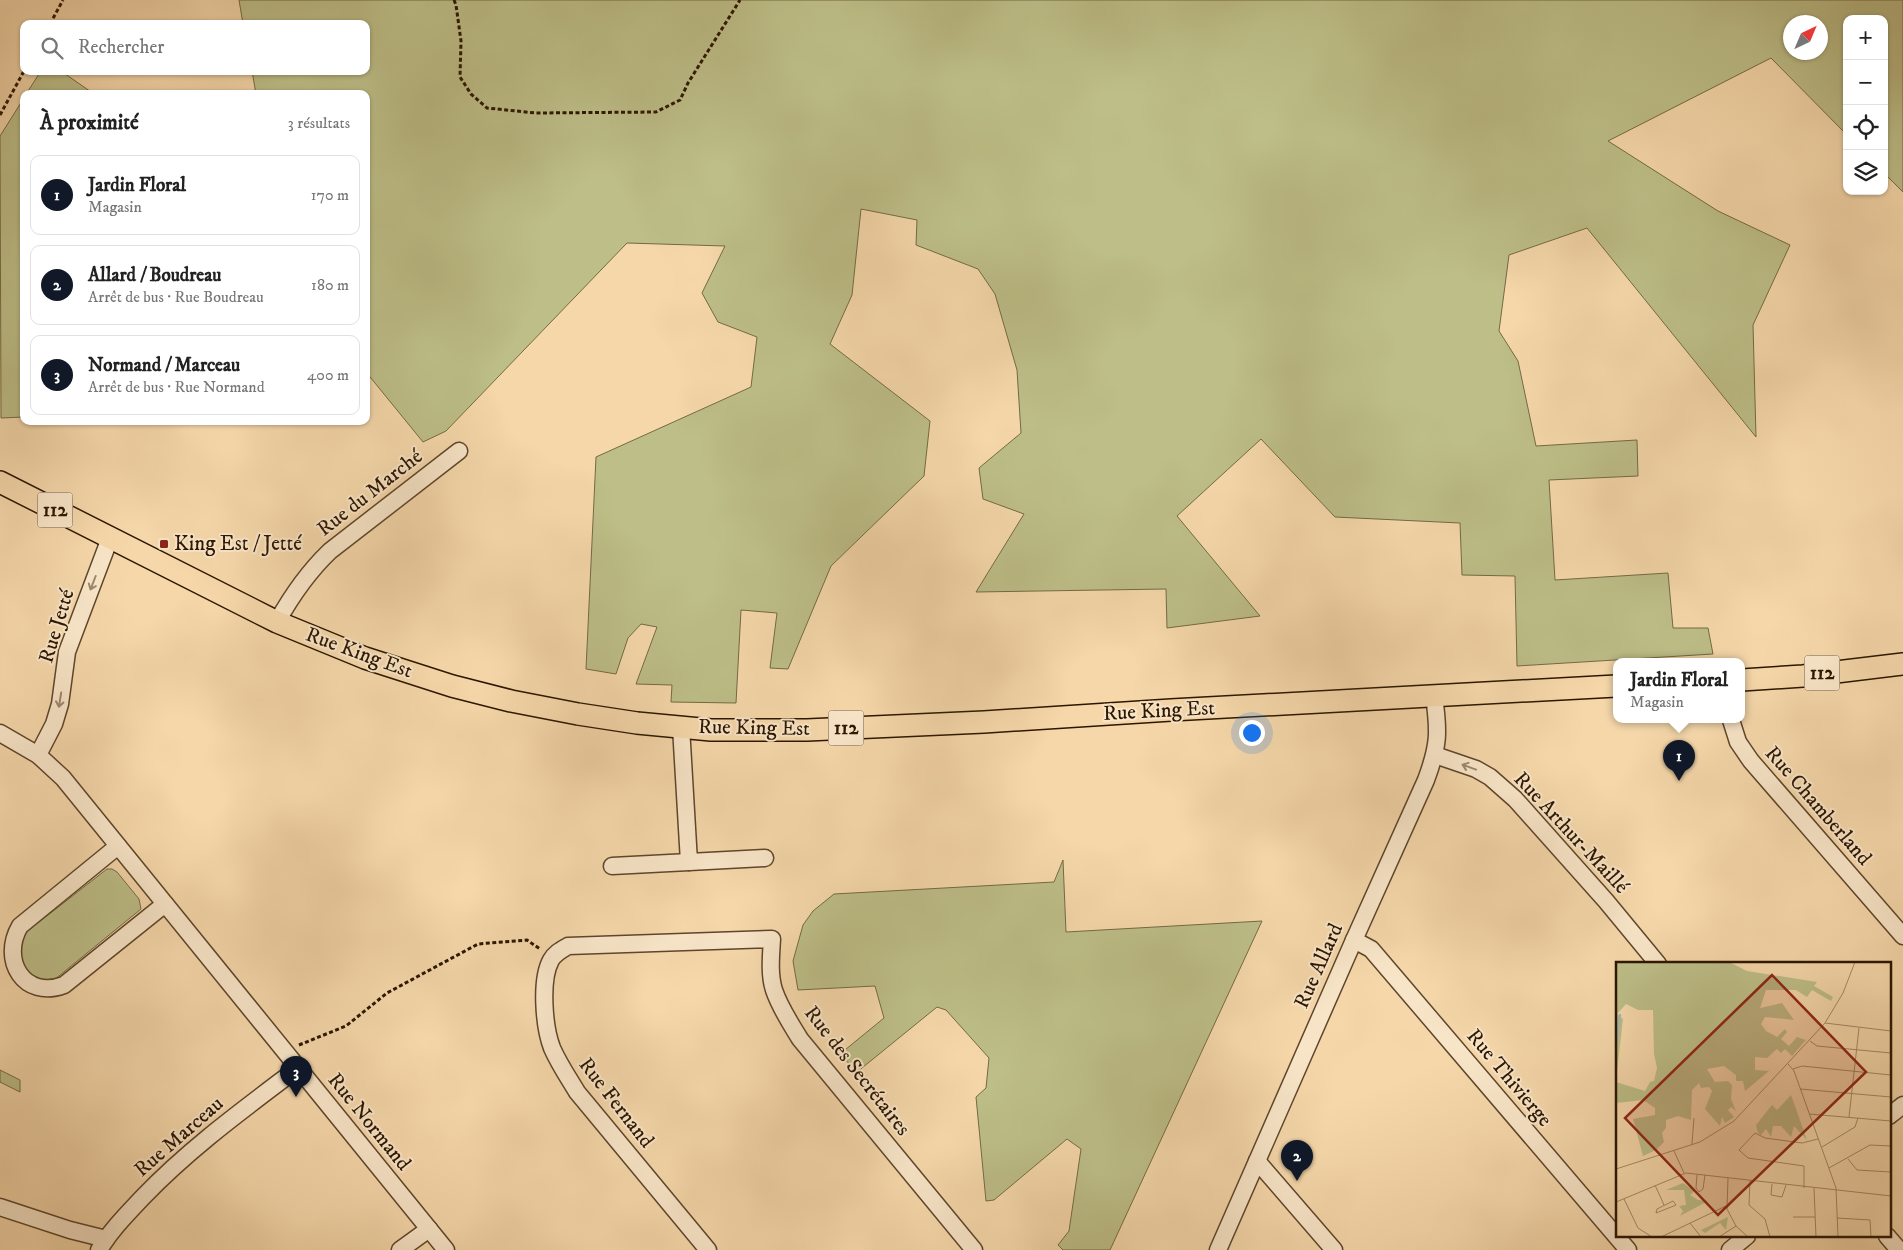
<!DOCTYPE html>
<html lang="fr">
<meta charset="utf-8">
<style>
:root{--surface:#fff;--page:#f6f6f6;--text:#222;--muted:#767676;--line:#e0e0e0;--accent:#111827}
body{margin:0;font-family:"IM FELL DW Pica",serif;background:var(--page);color:var(--text)}
.controls{position:absolute;right:15px;top:15px;display:grid;overflow:hidden;border-radius:10px;box-shadow:0 1px 4px #0004}
.controls button{width:45px;height:45px;display:grid;place-items:center;padding:0;border:0;border-bottom:1px solid var(--line);background:var(--surface);color:var(--text);font:25px sans-serif}
.compass{position:absolute;left:1783px;top:15px;width:45px;height:45px;border-radius:50%;background:var(--surface);box-shadow:0 1px 4px #0004;rotate:44deg}
.you{position:absolute;left:1251px;top:732px;width:18px;height:18px;margin:-12px;border:4px solid #fff;border-radius:50%;background:#1a73e8;box-shadow:0 0 0 8px #1a73e833}
.badge{display:grid;place-items:center;width:32px;height:32px;border-radius:50%;background:var(--accent);color:#fff;font-size:16px;font-weight:700}
.pin{position:absolute;translate:-50% -41px;filter:drop-shadow(0 1px 2px #0008)}
.pin::after{content:'';position:absolute;top:26px;width:18px;height:15px;background:inherit;clip-path:polygon(0 0,100% 0,50% 100%)}
.popup{position:absolute;left:1613px;top:658px;width:132px;height:65px;box-sizing:border-box;display:grid;place-content:center;border-radius:10px;background:var(--surface);filter:drop-shadow(0 1px 4px #0005);font-size:16px;white-space:nowrap;color:var(--muted)}
.popup b{font-size:19px;color:var(--text)}
.popup::after{content:'';position:absolute;left:50%;top:100%;margin-left:-10px;border:10px solid transparent;border-top-color:var(--surface)}
.list{margin:0;padding:0;list-style:none}
h2{display:flex;justify-content:space-between;align-items:center;height:65px;margin:0;padding:0 20px;font-size:21px}
h2 small{font-size:16px;font-weight:400;color:var(--muted)}
.list li{display:grid;grid-template-columns:32px 1fr auto;gap:15px;align-items:center;box-sizing:border-box;height:80px;margin:0 10px 10px;padding:0 10px;border:1px solid var(--line);border-radius:10px}
.list b{display:block;font-size:19px;white-space:nowrap}
.list p{margin:0;font-size:16px;white-space:nowrap;color:var(--muted)}
.list em{font-size:16px;font-style:normal;color:var(--muted)}
.icon{flex:none;width:28px;height:28px;fill:none;stroke:currentColor;stroke-width:2;stroke-linecap:round;stroke-linejoin:round}
.map{position:relative;flex:none;width:1903px;height:1250px;overflow:hidden}
.search{position:absolute;background:var(--surface);box-shadow:0 1px 4px #0004;left:20px;top:20px;width:350px;height:55px;display:flex;align-items:center;gap:12px;box-sizing:border-box;padding:0 18px;border-radius:10px;color:var(--muted);font-size:19px}
.panel{position:absolute;background:var(--surface);box-shadow:0 1px 4px #0004;left:20px;top:90px;width:350px;height:335px;border-radius:10px}
.map>svg:first-child{display:block}
.green{fill:#bdbe88;stroke:#746a44;fill-rule:evenodd}
.lines{fill:none;stroke-linecap:round;stroke-linejoin:round}
.minor-casing{stroke:#5e462b;stroke-width:19}
.major-casing{stroke:#2c1601;stroke-width:24}
.path{stroke:#2c1601;stroke-width:3;stroke-dasharray:4 2.5;stroke-linecap:butt}
.minor{stroke:#f8e5c8;stroke-width:16}
.major{stroke:#f5d7aa;stroke-width:21}
.oneway{stroke:#9c886e}
.poi-dot{fill:#8f2418;stroke:#f8e5c8;stroke-width:2}
.labels{text-anchor:middle;dominant-baseline:central;stroke-width:4;stroke-linejoin:round;paint-order:stroke}
.shield{fill:#f8e5c8;stroke:#69543d;stroke-width:1}
.shield-label{font-size:20px;font-weight:bold;fill:#2c1601}
.street-label{font-size:21px;fill:#2c1601;stroke:#f8e5c8}
.poi-label{font-size:21px;fill:#2c1601;stroke:#f8e5c8;text-anchor:start}
.inset-river{fill:none;stroke:#a2b6b5;stroke-width:2.5}
.inset-road{fill:none;stroke:#a58a66;stroke-width:1}
.view{fill:#8f2418;fill-opacity:0.15;stroke:#8f2418;stroke-width:2.5}
.inset-edge{fill:none;stroke:#2c1601;stroke-width:2.5}
</style>
<div class="map">
<svg width="1903" height="1250" viewBox="0 0 1903 1250">
<rect width="100%" height="100%" fill="#f5d7aa"/>
<filter id="stains"><feTurbulence type="fractalNoise" baseFrequency=".004" numOctaves="4"/><feColorMatrix values="0 0 0 0 .2 0 0 0 0 .09 0 0 0 0 .02 0 0 0 .5 -.17"/></filter>
<radialGradient id="worn" r=".72"><stop offset=".6" stop-color="#630" stop-opacity="0"/><stop offset="1" stop-color="#630" stop-opacity=".3"/></radialGradient>
<g class="green">
<path d="M239,0H1903V192L1884,173V19H1847V135L1771,58L1608,141L1718,211L1790,245L1753,325L1756,437L1587,228L1509,255L1499,331L1518,361L1536,446L1637,440L1638,476L1549,480L1555,580L1668,573L1673,628H1708L1713,654L1517,666L1515,576L1462,575L1460,523L1335,517L1261,439L1177,516L1260,616L1167,628L1166,589L976,592L1024,514L983,499L979,468L1021,433L1017,370L995,294L978,269L916,245L917,220L861,209L852,295L830,344L930,421L924,476L831,566L788,669L770,668L777,613L741,610L736,703L671,702L672,685L636,684L657,627L641,624L628,638L616,674L586,669L596,457L751,387L757,337L718,322L702,293L725,246L627,243L446,431L423,442L366,372V94H256L252,71H366V24H243ZM1820,22V52H1790V22Z"/>
<path d="M41,71H61L94,94H26Z"/>
<path d="M24,98V417L1,418L0,136Z"/>
<path d="M1063,860L1066,932L1262,921L1110,1250H1063L1058,1245L1069,1231L1081,1149L1067,1139L994,1200L986,1201L976,1097L986,1088L989,1058L946,1010L937,1007L857,1072L840,1054L884,1018L875,986L798,990L793,961L803,925L813,911L834,894L1054,882Z"/>
<path d="M107,869H112L117,872L139,899L141,909L54,980C33,984 16,965 20,943C20,940 24,936 25,933Z"/>
<path d="M0,1070L20,1080V1092L0,1082Z"/>
</g>
<g class="lines">
<defs>
<g id="minor">
<path d="M277,622C292,595 308,572 330,551L459,451"/>
<path d="M1731,720L1738,742L1751,761L1903,936"/>
<path d="M681,727L689,862L765,858"/>
<path d="M0,733L38,755L63,778L446,1250"/>
<path d="M38,755L54,724L60,704L67,652L110,538"/>
<path d="M1435,755L1476,769L1490,777L1515,799L1606,901L1658,964"/>
<path d="M118,846L20,926C0,960 24,1000 64,985L165,904"/>
<path d="M612,866L689,862"/>
<path d="M1354,940L1371,949L1628,1250"/>
<path d="M1889,1116L1903,1105"/>
<path d="M1257,1161L1334,1250"/>
<path d="M0,1207L70,1230L106,1239"/>
<path d="M1887,1236L1899,1250"/>
<path d="M99,1250C111,1230 127,1214 143,1197C190,1148 244,1109 298,1068"/>
<path d="M400,1250L429,1229"/>
<path d="M708,1250L577,1092C568,1077 559,1064 552,1048C544,1027 540,980 551,960C555,953 561,950 568,946L772,939C771,955 769,975 774,990C780,1008 791,1024 800,1039L974,1250"/>
<path d="M1218,1250L1354,940L1426,780C1439,745 1439,732 1434,696"/>
<path d="M1730,1250L1747,1236"/>
</g>
<g id="major">
<path d="M0,482L277,622L365,658L452,686L511,701L578,714L637,723L711,730H807L984,722L1171,710L1616,686"/>
<path d="M1742,680L1803,676L1903,664"/>
</g>
</defs>
<use href="#minor" class="minor-casing"/>
<use href="#major" class="major-casing"/>
<g class="path">
<path d="M454,0L456,5L461,41L460,77L471,94L487,108L536,113L656,112L680,100L688,83L740,0"/>
<path d="M50,24L63,0"/>
<path d="M0,115L24,71"/>
<path d="M299,1045L346,1026L387,993L478,944L527,940L540,949"/>
</g>
<use href="#minor" class="minor"/>
<use href="#major" class="major"/>
</g>
<defs><path id="oneway-shaft" d="M-6 0H5M1.5-3L5.5 0L1.5 3" fill="none" stroke-width="1.6" stroke-linecap="round" stroke-linejoin="round" transform="scale(1.25)"/></defs>
<g class="oneway">
<use href="#oneway-shaft" transform="translate(93 583) rotate(111)"/>
<use href="#oneway-shaft" transform="translate(60 700) rotate(99)"/>
<use href="#oneway-shaft" transform="translate(1469 767) rotate(-160)"/>
</g>
<rect class="poi-dot" x="159" y="539" width="10" height="10" rx="2.5"/>
<g class="labels">
<g class="shield">
<rect x="37.5" y="492.5" width="35" height="35" rx="4"/>
<rect x="1804.5" y="655.5" width="35" height="35" rx="4"/>
<rect x="828.5" y="710.5" width="35" height="35" rx="4"/>
</g>
<g class="shield-label">
<text x="55" y="510">112</text>
<text x="1822" y="673">112</text>
<text x="846" y="728">112</text>
</g>
<g class="street-label">
<text transform="translate(370 493) rotate(-38)">Rue du Marché</text>
<text transform="translate(57 626) rotate(-73)">Rue Jetté</text>
<text transform="translate(359 653) rotate(20)">Rue King Est</text>
<text transform="translate(1159 711) rotate(-3)">Rue King Est</text>
<text transform="translate(754 728) rotate(1)">Rue King Est</text>
<text transform="translate(1818 806) rotate(49)">Rue Chamberland</text>
<text transform="translate(1571 833) rotate(47)">Rue Arthur-Maillé</text>
<text transform="translate(1319 966) rotate(-66)">Rue Allard</text>
<text transform="translate(857 1071) rotate(52)">Rue des Secrétaires</text>
<text transform="translate(1509 1078) rotate(50)">Rue Thivierge</text>
<text transform="translate(616 1103) rotate(52)">Rue Fernand</text>
<text transform="translate(369 1122) rotate(51)">Rue Normand</text>
<text transform="translate(179 1137) rotate(-41)">Rue Marceau</text>
</g>
<g class="poi-label">
<text x="174" y="544">King Est / Jetté</text>
</g>
</g>
<g transform="translate(1616 962)">
<rect width="275" height="275" fill="#f5d7aa"/>
<path d="M0,0H113L131,9L201,20L198,24L217,35L215,39L196,28L191,35L180,28H150L144,46L166,41L178,58L149,55L145,62L150,69L161,75L169,67L171,70L165,77L173,84L181,75L190,78L176,94L169,87L165,91L161,87L151,96L139,95V108L153,109L129,129L127,119H120V113L108,104L91,107L99,120L112,119L116,123L115,137L120,149L115,145L112,148L118,155L109,161L106,155L104,164L89,147L96,129L93,125L85,126L83,121L76,128L75,158L62,154L50,158V166L46,171L48,180L40,188L27,194L17,157L39,153V146L27,138L0,141V120L29,129L34,120L38,119L41,106L38,92L37,48H22L10,42L1,52L7,57L0,118ZM175,133L191,178L178,164L175,175L165,164H157L155,175L150,167L145,173L142,171L140,163L156,143L161,148ZM67,221L79,229L74,233L82,238L92,239L64,254L67,249L63,244L70,243L68,228H50ZM112,255L110,268L104,261L89,271L85,268Z" fill="#bdbe88"/>
<path class="inset-river" d="M0,84L4,52"/>
<path class="inset-road" d="M209,61L275,69M194,79L201,84L275,91M172,102L178,109L220,226L222,275M177,107L186,104L275,113M184,127L275,135M193,152L275,159M233,155L243,66M76,182L78,156M206,185L239,165L242,156M58,189L68,211M232,197L241,208L275,210M213,206L254,183L275,184M0,207L84,180L118,159L209,61L227,31L239,0M81,213L80,226L83,230L87,227L89,213M112,216L111,247L120,264L132,275M134,219L133,243L149,257L154,275M156,222L155,233L166,235L170,223M39,223L48,243M188,226V204L132,196L123,188L139,171L149,176L186,181L202,177M198,226L200,275M8,237L22,266L36,275M57,239L60,243L40,251L41,247ZM0,240L70,211L275,234M177,255H199M221,256L254,258L255,275M74,261L85,275M45,275L110,244M103,275L120,264"/>
<path class="view" d="M156,13L250,110L102,253L9,156Z"/>
<rect width="275" height="275" class="inset-edge"/>
</g>
<rect width="100%" height="100%" filter="url(#stains)"/>
<rect width="100%" height="100%" fill="url(#worn)"/>
</svg>
<div class="controls">
<button>+</button>
<button>−</button>
<button><svg class="icon" aria-label="locate" viewBox="0 0 24 24"><circle cx="12" cy="12" r="6"/><path d="M12 2v4M12 18v4M2 12h4M18 12h4"/></svg></button>
<button><svg class="icon" aria-label="layers" viewBox="0 0 24 24"><path d="M12 4l9 5-9 5-9-5zM3 14l9 5 9-5"/></svg></button>
</div>
<svg class="compass" viewBox="-18 -18 36 36"><path d="M0-13l5 13h-10z" fill="#e53935"/><path d="M0 13l5-13h-10z" fill="#767676"/></svg>
<div class="you"></div>
<div class="pin badge" style="left:1679px;top:781px">1</div>
<div class="popup"><b>Jardin Floral</b>Magasin</div>
<div class="pin badge" style="left:1297px;top:1181px">2</div>
<div class="pin badge" style="left:296px;top:1097px">3</div>
<div class="search"><svg class="icon" aria-label="search" viewBox="0 0 24 24"><circle cx="10" cy="10" r="6"/><path d="M15 15l6 6"/></svg>Rechercher</div>
<section class="panel">
<h2>À proximité<small>3 résultats</small></h2>
<ul class="list">
<li><span class="badge">1</span><div><b>Jardin Floral</b><p>Magasin</p></div><em>170 m</em></li>
<li><span class="badge">2</span><div><b>Allard / Boudreau</b><p>Arrêt de bus · Rue Boudreau</p></div><em>180 m</em></li>
<li><span class="badge">3</span><div><b>Normand / Marceau</b><p>Arrêt de bus · Rue Normand</p></div><em>400 m</em></li>
</ul>
</section>
</div>
